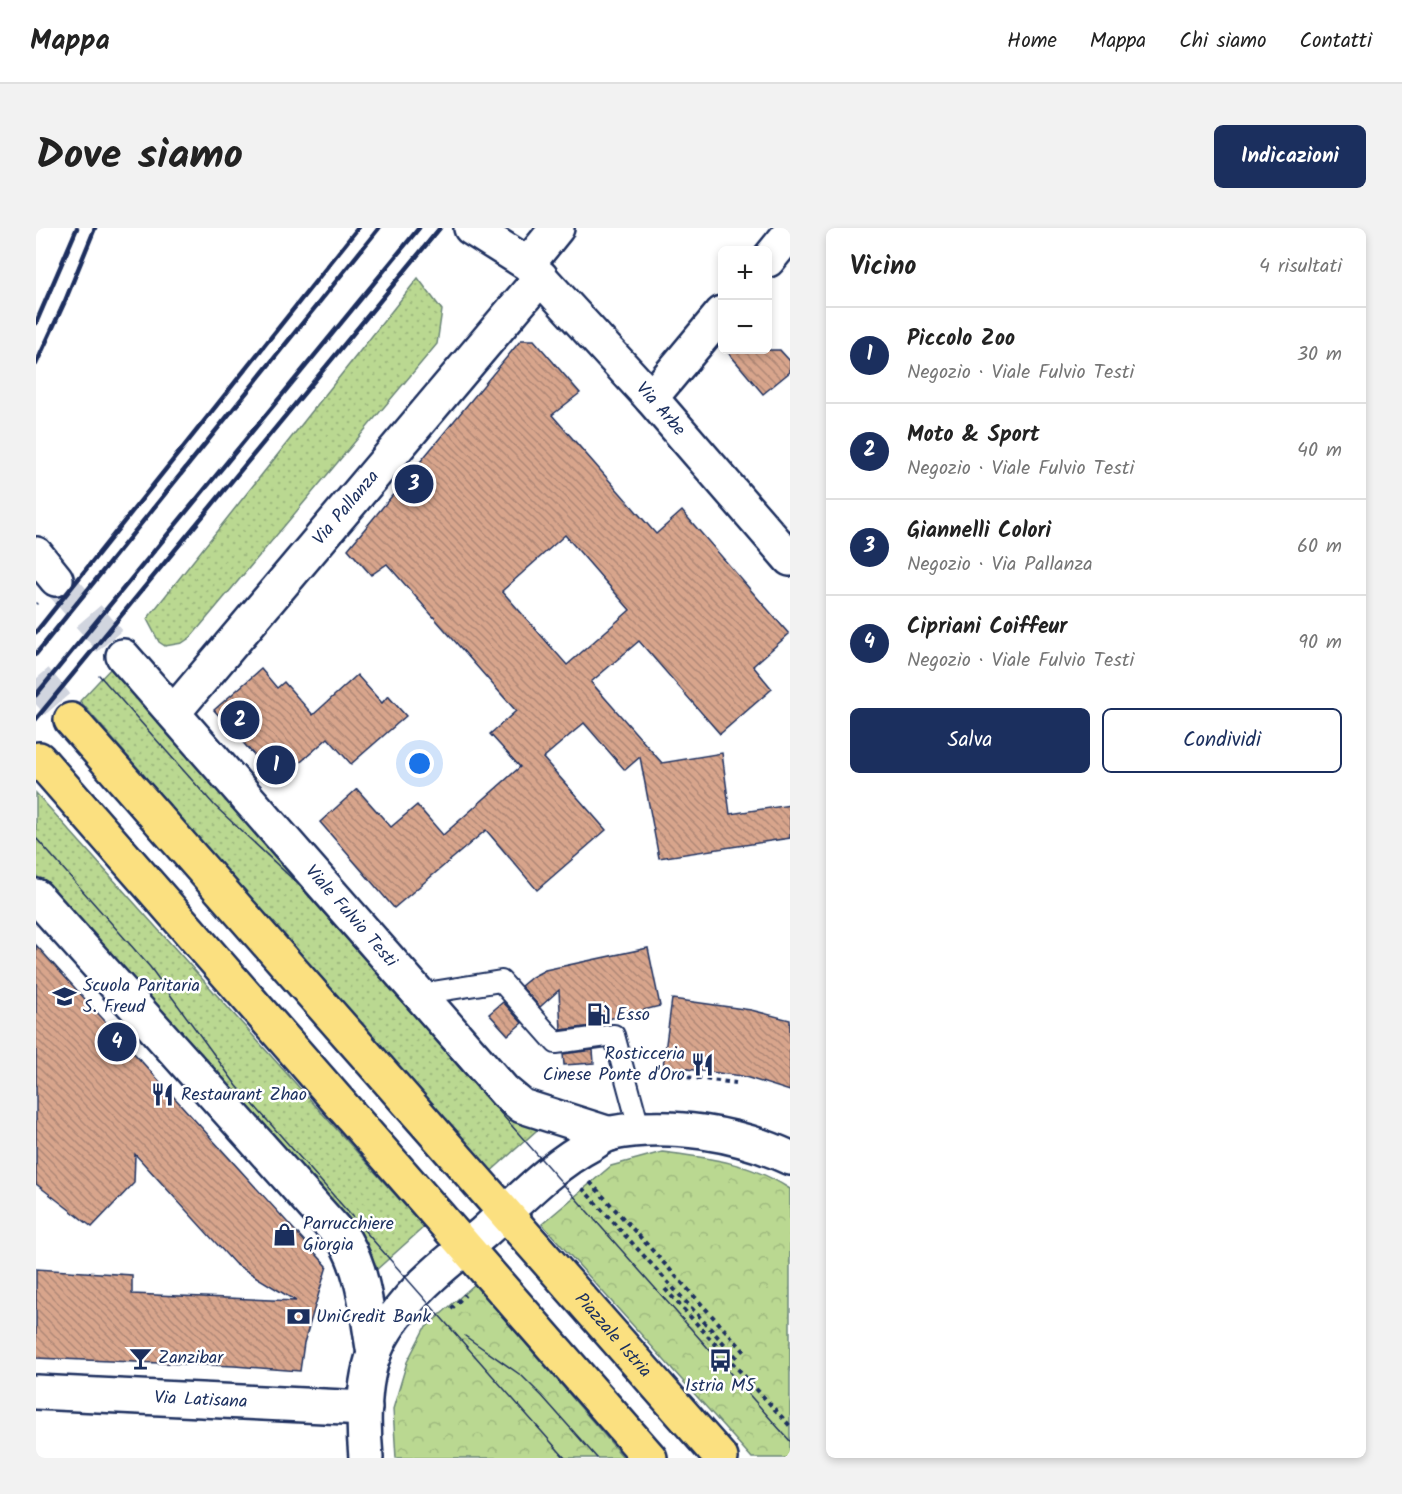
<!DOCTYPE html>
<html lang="it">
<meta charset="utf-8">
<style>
:root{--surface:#fff;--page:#f2f2f2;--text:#222;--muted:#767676;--line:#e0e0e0;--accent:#1b2f5e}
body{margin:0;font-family:Kalam,sans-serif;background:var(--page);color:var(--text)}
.controls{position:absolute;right:18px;top:18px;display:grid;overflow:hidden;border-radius:9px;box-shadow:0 3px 9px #0003}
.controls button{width:54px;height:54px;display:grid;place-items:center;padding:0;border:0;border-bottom:2px solid var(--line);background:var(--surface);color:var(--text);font:30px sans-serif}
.you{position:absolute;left:384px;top:536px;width:21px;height:21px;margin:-15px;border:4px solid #fff;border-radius:50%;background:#1a73e8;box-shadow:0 0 0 9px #1a73e833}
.badge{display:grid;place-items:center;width:39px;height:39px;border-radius:50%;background:var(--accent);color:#fff;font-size:20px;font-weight:700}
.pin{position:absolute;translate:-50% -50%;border:3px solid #fff;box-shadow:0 2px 6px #0006}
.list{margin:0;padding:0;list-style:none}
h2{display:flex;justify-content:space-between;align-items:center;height:78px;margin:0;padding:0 24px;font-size:26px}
h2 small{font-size:20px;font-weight:400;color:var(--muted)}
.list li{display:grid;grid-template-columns:39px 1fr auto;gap:18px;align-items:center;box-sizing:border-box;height:96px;padding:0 24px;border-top:2px solid var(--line)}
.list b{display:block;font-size:22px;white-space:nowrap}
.list p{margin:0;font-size:20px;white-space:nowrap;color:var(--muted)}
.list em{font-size:20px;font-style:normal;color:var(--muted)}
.actions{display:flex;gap:12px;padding:18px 24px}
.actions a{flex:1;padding:14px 0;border:2px solid var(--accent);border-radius:9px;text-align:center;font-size:21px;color:var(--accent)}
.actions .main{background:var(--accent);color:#fff}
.map{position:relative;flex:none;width:754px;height:1230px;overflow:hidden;border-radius:9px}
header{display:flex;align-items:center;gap:36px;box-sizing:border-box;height:84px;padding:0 30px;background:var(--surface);border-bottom:2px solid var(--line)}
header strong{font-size:28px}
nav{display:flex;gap:33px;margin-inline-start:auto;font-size:21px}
.intro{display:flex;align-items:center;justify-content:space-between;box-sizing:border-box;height:144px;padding:0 36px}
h1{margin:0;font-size:42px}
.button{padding:15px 27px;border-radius:9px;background:var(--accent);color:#fff;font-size:21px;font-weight:700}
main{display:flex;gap:36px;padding:0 36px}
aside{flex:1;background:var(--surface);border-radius:9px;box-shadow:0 3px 9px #0003}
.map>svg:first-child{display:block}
.grass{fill:url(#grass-dots);stroke:#6a8478;stroke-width:1.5}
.forest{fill:url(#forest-crowns);stroke:#6a8478;stroke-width:1.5}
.building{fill:url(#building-back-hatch);stroke:#1b2f5e;stroke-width:1.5;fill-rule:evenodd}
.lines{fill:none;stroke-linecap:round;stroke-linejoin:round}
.minor-tunnel{stroke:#d1d5df;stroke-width:33;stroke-dasharray:33 16;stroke-linecap:butt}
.primary-tunnel{stroke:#d1d5df;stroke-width:33;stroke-dasharray:33 16;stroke-linecap:butt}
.service-casing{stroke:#1b2f5e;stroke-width:24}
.minor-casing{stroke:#1b2f5e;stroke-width:38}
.tertiary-casing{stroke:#1b2f5e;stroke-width:38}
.primary-casing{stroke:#1b2f5e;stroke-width:38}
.path{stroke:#1b2f5e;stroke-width:4;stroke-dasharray:4.5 4.5;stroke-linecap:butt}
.service{stroke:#fff;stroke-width:20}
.minor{stroke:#fff;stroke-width:33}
.tertiary{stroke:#fff;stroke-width:33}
.primary{stroke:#fbe080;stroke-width:33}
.tram{stroke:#1b2f5e;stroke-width:1.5}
.rail{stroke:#1b2f5e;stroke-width:4.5}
.labels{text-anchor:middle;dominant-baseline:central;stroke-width:5;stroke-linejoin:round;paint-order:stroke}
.street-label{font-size:18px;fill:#1b2f5e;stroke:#fff}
.poi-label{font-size:18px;fill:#1b2f5e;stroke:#fff;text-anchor:start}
</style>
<header>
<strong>Mappa</strong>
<nav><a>Home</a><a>Mappa</a><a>Chi siamo</a><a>Contatti</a></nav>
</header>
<div class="intro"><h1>Dove siamo</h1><a class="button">Indicazioni</a></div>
<main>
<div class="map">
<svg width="754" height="1230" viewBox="0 0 754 1230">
<defs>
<pattern id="grass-dots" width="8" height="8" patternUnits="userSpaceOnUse" patternTransform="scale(1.5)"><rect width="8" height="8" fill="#bad891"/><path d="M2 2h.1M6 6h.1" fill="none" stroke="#9fba7f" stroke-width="1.8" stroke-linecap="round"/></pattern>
<pattern id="forest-crowns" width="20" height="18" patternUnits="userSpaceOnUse" patternTransform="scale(1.5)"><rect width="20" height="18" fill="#bad891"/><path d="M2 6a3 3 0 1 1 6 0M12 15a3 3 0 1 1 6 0" fill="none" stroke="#9fba7f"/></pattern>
<pattern id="building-back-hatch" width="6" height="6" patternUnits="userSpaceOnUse" patternTransform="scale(1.5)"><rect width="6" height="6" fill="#d8a58c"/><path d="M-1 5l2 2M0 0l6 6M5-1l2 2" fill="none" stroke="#ae8776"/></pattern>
</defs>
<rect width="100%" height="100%" fill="#fff"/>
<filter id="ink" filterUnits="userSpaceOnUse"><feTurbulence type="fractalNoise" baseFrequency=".0167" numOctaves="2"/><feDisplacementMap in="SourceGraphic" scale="12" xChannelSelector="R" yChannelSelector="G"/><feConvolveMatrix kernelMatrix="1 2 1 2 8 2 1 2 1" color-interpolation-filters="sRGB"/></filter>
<g filter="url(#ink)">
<g class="grass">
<path d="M382,50L406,82L401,116L155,409L146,415L129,418L123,414L111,391Z"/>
<path d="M76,439L475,886L501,902L452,946L44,473Z"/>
<path d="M0,565L388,999L339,1043L326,1013L0,647Z"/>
</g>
<g class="forest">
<path d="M626,924C673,930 713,934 754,961V1230H716L506,996L575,938Z"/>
<path d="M439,1056L588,1230H360L357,1181L371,1134L388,1101Z"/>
</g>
<g class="building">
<path d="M485,112H498L544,165L516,187L620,306L646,283L753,406L717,438L736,461L684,506L603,413L555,454L626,535L686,525L694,586L754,577V610L623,630L604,529L589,542L548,495L507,530L570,602L501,662L450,602L358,680L284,594L321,561L355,599L381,577L407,607L484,539L454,506L480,483L351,336L335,347L312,321ZM529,307L594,382L531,437L466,363Z"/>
<path d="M690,122H744L754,133V144L727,166Z"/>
<path d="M225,441L241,460L248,454L277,487L321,447L346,475L352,468L370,488L315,536L292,510L242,554L178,482Z"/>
<path d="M0,717L291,1038L268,1115L264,1143L198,1138L0,1130V1041L96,1047V1066L260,1073L199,1036L99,926L98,955L56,999L0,956Z"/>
<path d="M612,720L624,778L556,795V798L525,802L523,762L504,779L485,758L496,749L509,742Z"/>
<path d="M636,771L715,782L754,792V863L706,848L627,838Z"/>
<path d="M467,774L486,795L472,807L453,786Z"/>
<path d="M557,822L558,835L528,837L527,826Z"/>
</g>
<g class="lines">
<path class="minor-tunnel" d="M20,351L87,428"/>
<path class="primary-tunnel" d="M0,451L35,492"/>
<defs>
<path id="service" d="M384,766L465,753L520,815L578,807L604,903"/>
<g id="minor">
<path d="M732,32L754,5"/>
<path d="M492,36L521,0"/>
<path d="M615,170L686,85"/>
<path d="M0,326L20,351"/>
<path id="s1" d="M87,428L468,863L486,878L574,906"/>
<path id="s2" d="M138,484L505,49"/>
<path d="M0,668L309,1013C329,1047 331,1087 338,1126"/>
<path id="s3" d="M0,1164L329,1180"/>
<path d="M330,1230C327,1197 326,1158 338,1126C344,1108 357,1090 369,1076C391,1049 421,1027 447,1005C482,974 514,938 556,916C562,912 569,907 576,905C632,894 702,905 754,930"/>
</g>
<g id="tertiary">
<path id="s4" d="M435,0L492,36L615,170L754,331"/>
</g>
<g id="primary">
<path id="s5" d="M35,492L685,1230"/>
<path d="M3,531L614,1230"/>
</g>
</defs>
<use href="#service" class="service-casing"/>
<use href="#minor" class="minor-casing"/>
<use href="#tertiary" class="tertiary-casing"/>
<use href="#primary" class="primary-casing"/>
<g class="path">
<path d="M616,845L700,855"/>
<path d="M554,954L709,1124"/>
<path d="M546,960L702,1131"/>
<path d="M629,1061L754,1198"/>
<path d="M415,1081L429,1067"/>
</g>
<use href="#service" class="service"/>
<use href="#minor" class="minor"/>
<use href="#tertiary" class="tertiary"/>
<use href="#primary" class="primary"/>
<g class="tram">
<path d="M0,375L1,376"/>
<path d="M63,447L179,578L265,659L754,1213"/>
<path d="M0,610L114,739L201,858L529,1230"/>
<path d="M429,1108L486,1148L506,1168L561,1230"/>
</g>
<g class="rail">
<path d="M0,95L41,0"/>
<path d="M0,136L29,73L59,0"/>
<path d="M0,404L322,0"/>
<path d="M0,426L343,0"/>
<path d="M0,467L383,0"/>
<path d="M0,491L404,0"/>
</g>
</g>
</g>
<defs>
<symbol id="school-bare" viewBox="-9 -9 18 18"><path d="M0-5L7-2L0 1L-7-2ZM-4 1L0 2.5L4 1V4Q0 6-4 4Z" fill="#1b2f5e" stroke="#fff" stroke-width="2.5" paint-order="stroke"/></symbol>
<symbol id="fuel-bare" viewBox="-9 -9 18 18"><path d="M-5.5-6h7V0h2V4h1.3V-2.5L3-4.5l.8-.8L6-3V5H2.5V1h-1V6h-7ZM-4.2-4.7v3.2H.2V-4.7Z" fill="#1b2f5e" stroke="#fff" stroke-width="2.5" paint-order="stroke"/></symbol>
<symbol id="restaurant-bare" viewBox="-9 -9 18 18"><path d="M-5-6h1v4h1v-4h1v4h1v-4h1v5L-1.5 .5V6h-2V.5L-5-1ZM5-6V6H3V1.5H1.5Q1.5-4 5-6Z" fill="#1b2f5e" stroke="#fff" stroke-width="2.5" paint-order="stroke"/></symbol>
<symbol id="shop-bare" viewBox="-9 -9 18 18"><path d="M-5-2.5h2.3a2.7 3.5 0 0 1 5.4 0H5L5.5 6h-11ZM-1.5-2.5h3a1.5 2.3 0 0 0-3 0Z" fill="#1b2f5e" stroke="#fff" stroke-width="2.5" paint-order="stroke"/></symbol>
<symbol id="bank-bare" viewBox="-9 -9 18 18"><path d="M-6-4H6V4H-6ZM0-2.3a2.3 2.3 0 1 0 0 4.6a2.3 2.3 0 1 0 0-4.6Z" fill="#1b2f5e" stroke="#fff" stroke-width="2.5" paint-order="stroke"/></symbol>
<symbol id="bar-bare" viewBox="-9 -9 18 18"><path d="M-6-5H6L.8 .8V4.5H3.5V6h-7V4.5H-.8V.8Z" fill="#1b2f5e" stroke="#fff" stroke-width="2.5" paint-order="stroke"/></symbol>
<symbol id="bus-bare" viewBox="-9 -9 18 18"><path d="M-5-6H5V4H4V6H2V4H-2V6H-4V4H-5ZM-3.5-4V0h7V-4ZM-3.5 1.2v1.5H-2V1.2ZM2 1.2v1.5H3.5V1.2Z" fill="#1b2f5e" stroke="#fff" stroke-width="2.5" paint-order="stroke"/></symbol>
</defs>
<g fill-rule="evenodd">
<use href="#school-bare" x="12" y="752" width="33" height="33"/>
<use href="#fuel-bare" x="546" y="770" width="33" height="33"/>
<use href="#restaurant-bare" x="650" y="820" width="33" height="33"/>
<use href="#restaurant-bare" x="110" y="850" width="33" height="33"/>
<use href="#shop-bare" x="232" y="990" width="33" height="33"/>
<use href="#bank-bare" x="246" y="1072" width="33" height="33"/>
<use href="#bar-bare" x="88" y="1114" width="33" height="33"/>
<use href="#bus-bare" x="668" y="1116" width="33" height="33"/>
</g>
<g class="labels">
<g class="street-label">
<text stroke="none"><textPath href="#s4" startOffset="264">Via Arbe</textPath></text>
<text stroke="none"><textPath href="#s2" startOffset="267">Via Pallanza</textPath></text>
<text stroke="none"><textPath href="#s1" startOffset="346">Viale Fulvio Testi</textPath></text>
<text stroke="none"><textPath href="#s5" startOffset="820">Piazzale Istria</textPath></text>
<text stroke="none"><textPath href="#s3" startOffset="165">Via Latisana</textPath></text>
</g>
<g class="poi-label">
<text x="47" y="758">Scuola Paritaria<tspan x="47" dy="21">S. Freud</tspan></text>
<text x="580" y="787">Esso</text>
<text x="649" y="826" text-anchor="end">Rosticceria<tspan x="649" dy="21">Cinese Ponte d'Oro</tspan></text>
<text x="145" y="867">Restaurant Zhao</text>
<text x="267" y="996">Parrucchiere<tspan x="267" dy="21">Giorgia</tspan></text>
<text x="280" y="1089">UniCredit Bank</text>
<text x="122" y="1130">Zanzibar</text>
<text x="684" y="1158" text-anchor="middle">Istria M5</text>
</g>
</g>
</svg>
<div class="controls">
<button>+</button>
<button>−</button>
</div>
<div class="you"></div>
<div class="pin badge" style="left:240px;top:537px">1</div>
<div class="pin badge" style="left:204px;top:492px">2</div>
<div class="pin badge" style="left:378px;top:256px">3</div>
<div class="pin badge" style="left:81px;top:814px">4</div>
</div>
<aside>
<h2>Vicino<small>4 risultati</small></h2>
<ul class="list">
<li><span class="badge">1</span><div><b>Piccolo Zoo</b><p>Negozio · Viale Fulvio Testi</p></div><em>30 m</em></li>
<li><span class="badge">2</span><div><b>Moto &amp; Sport</b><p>Negozio · Viale Fulvio Testi</p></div><em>40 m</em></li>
<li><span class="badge">3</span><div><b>Giannelli Colori</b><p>Negozio · Via Pallanza</p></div><em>60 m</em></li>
<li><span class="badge">4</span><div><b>Cipriani Coiffeur</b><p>Negozio · Viale Fulvio Testi</p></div><em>90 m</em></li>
</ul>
<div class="actions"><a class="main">Salva</a><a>Condividi</a></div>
</aside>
</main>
